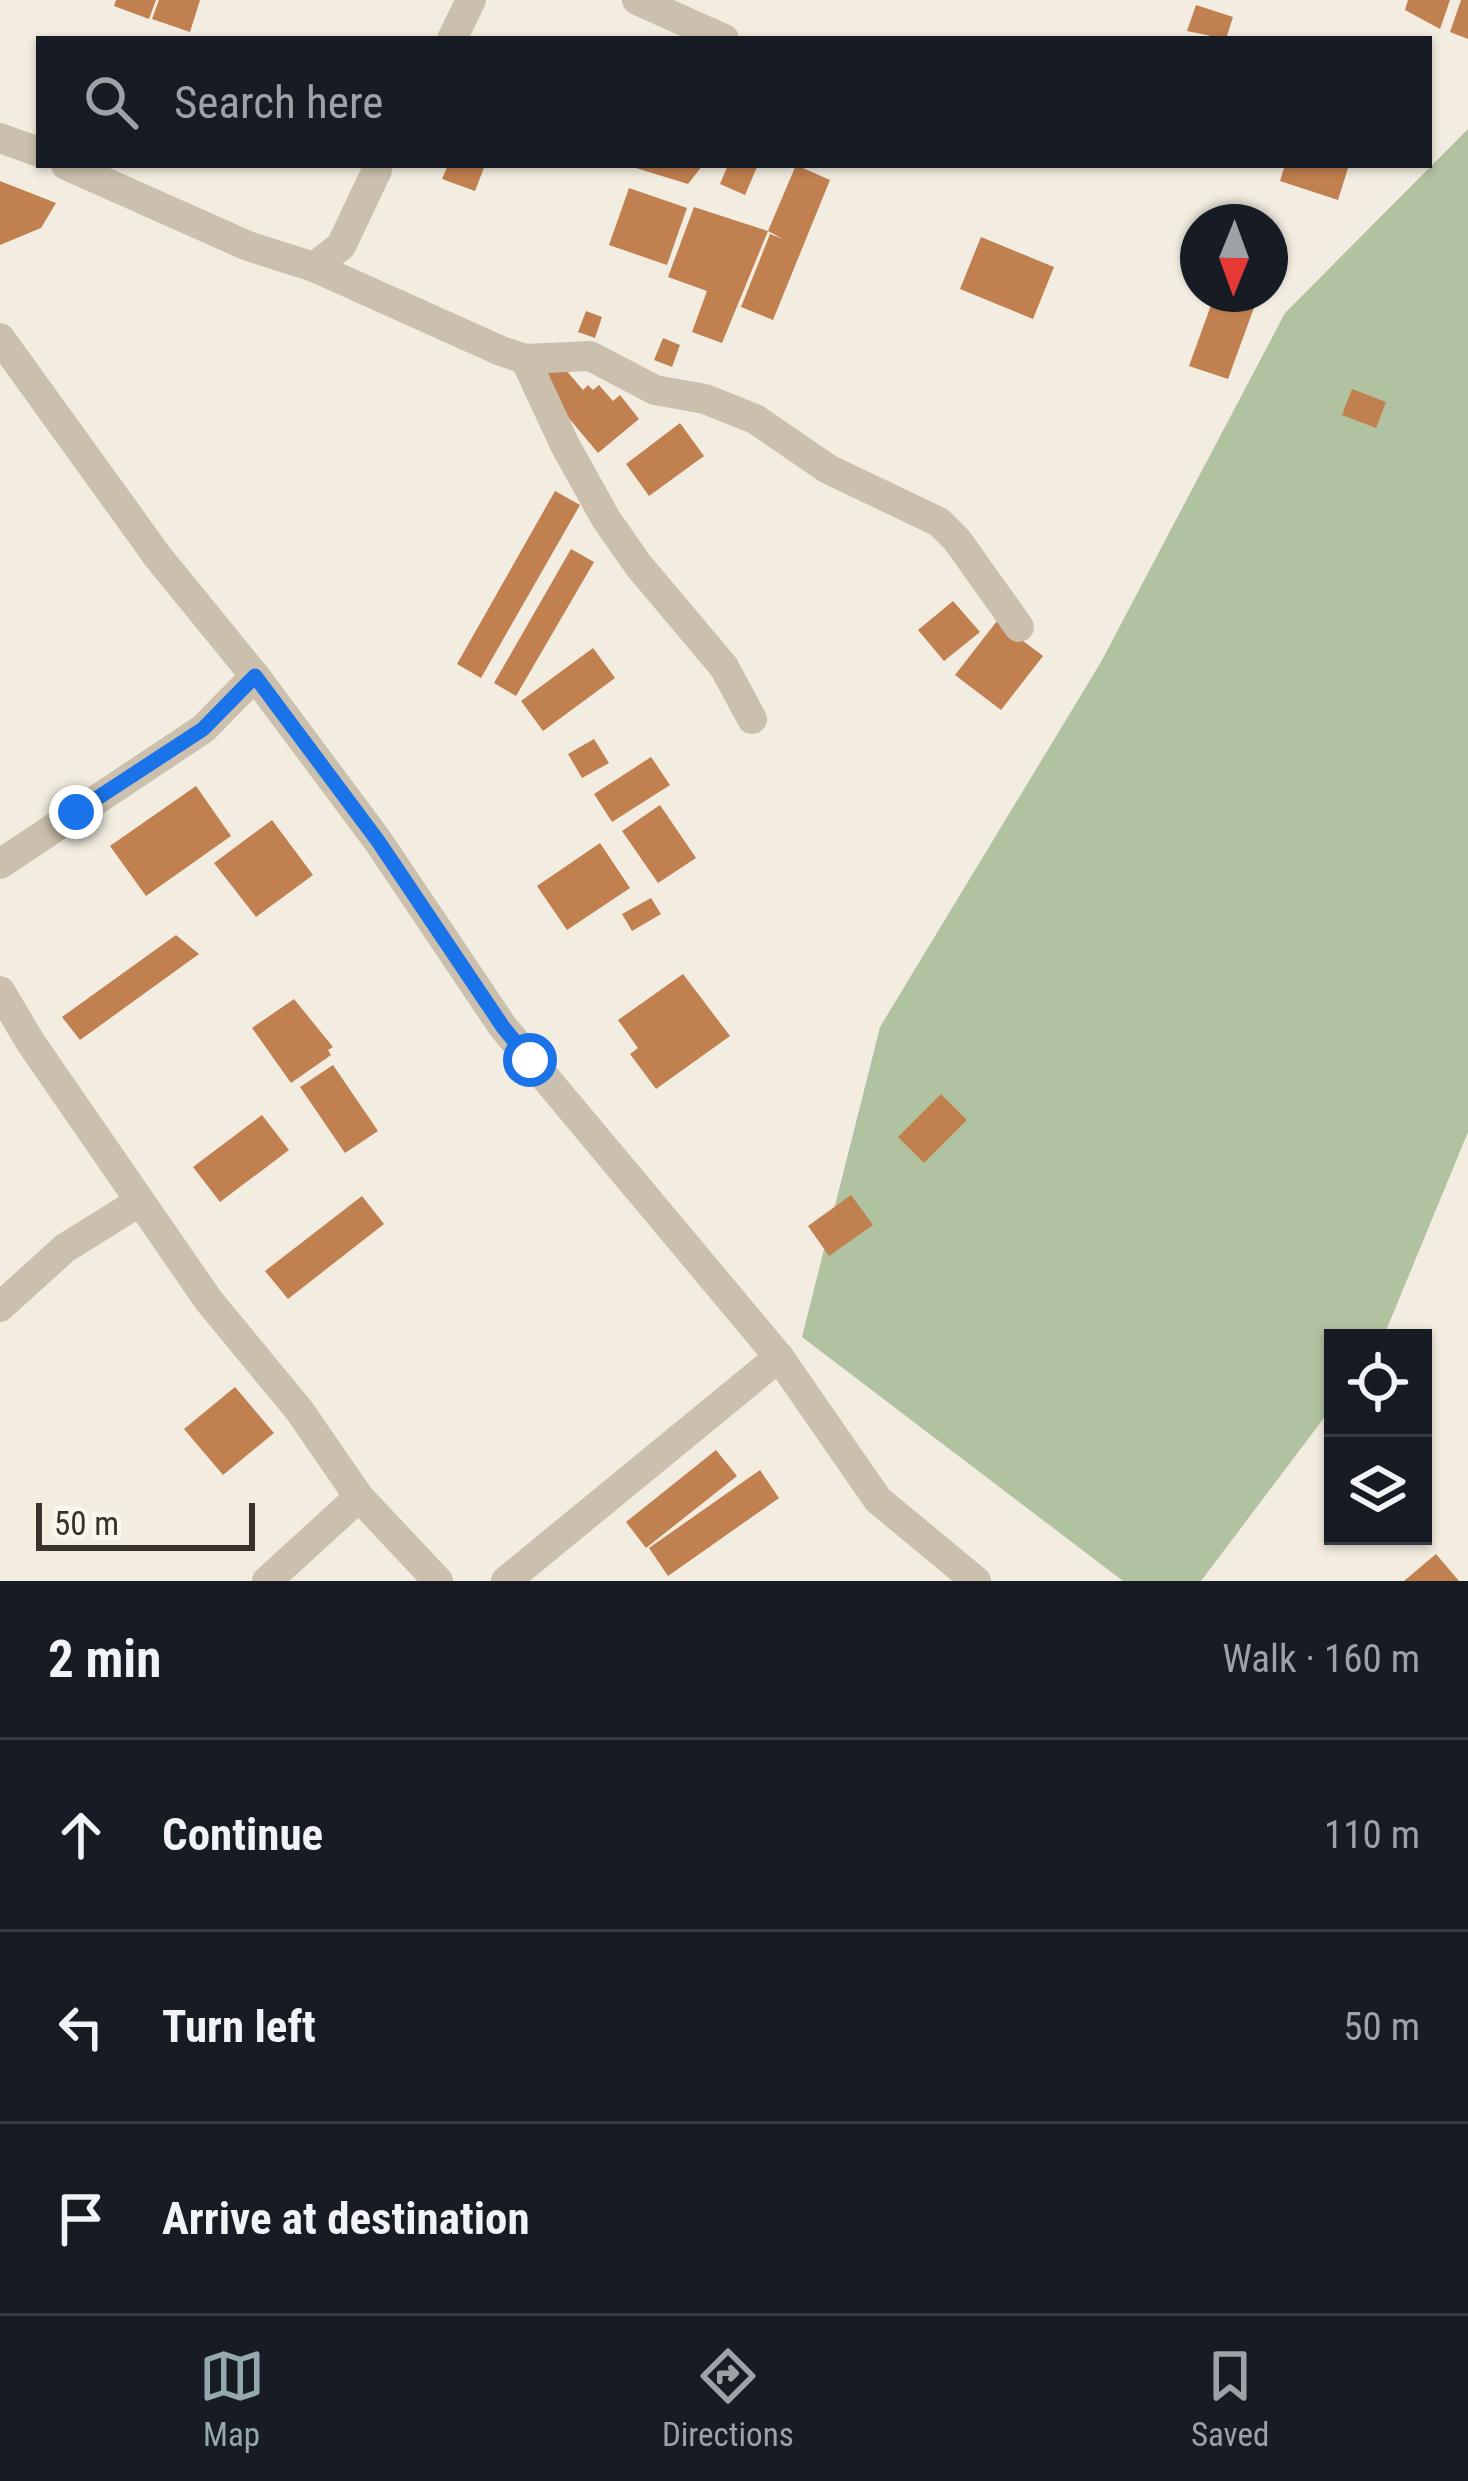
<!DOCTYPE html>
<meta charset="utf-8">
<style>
:root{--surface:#171b24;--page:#20242c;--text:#f1f3f6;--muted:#9ea1a6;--line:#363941;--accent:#94a8b0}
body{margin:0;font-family:"Roboto Condensed",sans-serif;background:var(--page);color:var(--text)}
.controls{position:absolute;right:36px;bottom:36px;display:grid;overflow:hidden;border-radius:0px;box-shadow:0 3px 9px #0004}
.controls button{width:108px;height:108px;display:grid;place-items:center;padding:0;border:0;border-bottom:3px solid var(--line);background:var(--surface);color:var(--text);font:60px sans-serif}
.compass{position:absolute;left:1180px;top:204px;width:108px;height:108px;border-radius:50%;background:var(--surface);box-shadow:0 3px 9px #0004;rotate:181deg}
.scale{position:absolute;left:36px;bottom:30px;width:219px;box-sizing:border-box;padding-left:12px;border:6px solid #39322b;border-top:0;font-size:33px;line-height:42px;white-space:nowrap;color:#39322b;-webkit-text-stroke:9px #faf6ee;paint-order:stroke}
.stop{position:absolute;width:36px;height:36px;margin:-27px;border:9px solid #1a73e8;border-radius:50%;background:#fff}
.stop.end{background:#1a73e8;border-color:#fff;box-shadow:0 3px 12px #0008}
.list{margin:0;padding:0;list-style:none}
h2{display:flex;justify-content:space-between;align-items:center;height:156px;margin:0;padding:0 48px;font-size:51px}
h2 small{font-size:39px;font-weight:400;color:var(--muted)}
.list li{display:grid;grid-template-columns:78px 1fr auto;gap:36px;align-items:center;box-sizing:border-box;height:192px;padding:0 48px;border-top:3px solid var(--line)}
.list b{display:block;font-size:45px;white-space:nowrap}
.list em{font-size:39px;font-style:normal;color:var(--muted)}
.icon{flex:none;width:66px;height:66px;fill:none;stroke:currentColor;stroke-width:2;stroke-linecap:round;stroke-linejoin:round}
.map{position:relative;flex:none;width:1468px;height:1581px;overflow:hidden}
.search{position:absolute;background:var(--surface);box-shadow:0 3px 9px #0004;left:36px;right:36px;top:36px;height:132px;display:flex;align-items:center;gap:30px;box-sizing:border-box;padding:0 42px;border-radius:0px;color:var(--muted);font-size:45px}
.sheet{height:732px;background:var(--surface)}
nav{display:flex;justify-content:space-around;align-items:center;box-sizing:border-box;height:168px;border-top:3px solid var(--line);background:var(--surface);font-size:33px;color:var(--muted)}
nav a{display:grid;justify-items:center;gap:6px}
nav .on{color:var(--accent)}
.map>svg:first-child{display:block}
.green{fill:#b1c2a1}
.building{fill:#c18050}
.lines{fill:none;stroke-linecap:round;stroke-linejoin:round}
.minor{stroke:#cbc0ad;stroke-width:30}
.tertiary{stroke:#cbc0ad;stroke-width:30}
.route{stroke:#1a73e8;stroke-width:15}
</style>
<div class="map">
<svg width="1468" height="1581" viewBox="0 0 1468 1581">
<rect width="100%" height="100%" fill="#f3ede1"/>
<path class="green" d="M1468,129V1132L1383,1338H1333V1406L1201,1581H1123L802,1337L880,1027L1101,662L1285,313Z"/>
<g class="building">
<path d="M116,0H156L149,19L114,6Z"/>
<path d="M159,0H200L190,32L152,19Z"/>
<path d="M1408,0H1450L1440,29L1405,10Z"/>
<path d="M1461,0H1468V39L1450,32Z"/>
<path d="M1196,5L1233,17L1226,39L1187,31Z"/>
<path d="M448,165H485L475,191L442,179Z"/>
<path d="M626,165H703L688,184Z"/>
<path d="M728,165L757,167L745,195L720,184Z"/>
<path d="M796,165L830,180L773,320L741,307L770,234L783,239L768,231Z"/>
<path d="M1285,165H1349L1338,200L1280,181Z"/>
<path d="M0,181L56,203L41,228L0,245Z"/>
<path d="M629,188L687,208L667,265L609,245Z"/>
<path d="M694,207L768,231L722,343L692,332L707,291L668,277Z"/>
<path d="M981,237L1054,267L1033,319L960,289Z"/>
<path d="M1215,294H1259L1228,379L1189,366Z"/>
<path d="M586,311L602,317L595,338L578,332Z"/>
<path d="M663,338L680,345L672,367L654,360Z"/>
<path d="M559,362L583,390L588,385L593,390L599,385L613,401L620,395L639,419L598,453L537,380Z"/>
<path d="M1352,389L1386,402L1376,428L1342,415Z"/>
<path d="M680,423L704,456L649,496L626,464Z"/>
<path d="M555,491L580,505L481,678L457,664Z"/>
<path d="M571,549L594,562L516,696L494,683Z"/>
<path d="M953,601L980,632L944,661L918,630Z"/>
<path d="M997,621L1043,656L1001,710L955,675Z"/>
<path d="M593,648L615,678L543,731L521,701Z"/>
<path d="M594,739L609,763L582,778L568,754Z"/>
<path d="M651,757L670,785L612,822L594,794Z"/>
<path d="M196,786L231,836L146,896L110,846Z"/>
<path d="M660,805L696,858L658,883L622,831Z"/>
<path d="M272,820L313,875L256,917L214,863Z"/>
<path d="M600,843L630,888L567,930L537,886Z"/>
<path d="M651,898L661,914L632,931L622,914Z"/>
<path d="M176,935L199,954L80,1040L62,1017Z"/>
<path d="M683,974L730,1036L656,1089L630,1054L638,1048L618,1020Z"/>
<path d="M294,999L333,1047L328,1050L331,1055L291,1083L252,1028Z"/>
<path d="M333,1065L378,1131L345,1153L300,1087Z"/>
<path d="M941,1094L967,1120L924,1163L898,1137Z"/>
<path d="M262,1115L289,1150L220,1202L193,1167Z"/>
<path d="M851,1195L873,1225L829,1256L808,1226Z"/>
<path d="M362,1196L384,1224L288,1299L265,1271Z"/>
<path d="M235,1387L274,1433L223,1475L184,1429Z"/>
<path d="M716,1450L737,1476L646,1548L626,1522Z"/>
<path d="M760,1470L779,1498L668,1576L649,1548Z"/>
<path d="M1436,1554L1459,1581H1404Z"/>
</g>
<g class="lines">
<g class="minor">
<path d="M637,0L724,39"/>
<path d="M452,39L471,0"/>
<path d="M0,138L39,152"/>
<path d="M66,165L248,246L314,267L501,351L525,359L590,356L655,390L705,399L755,419L828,469L939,522L957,540L1019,627"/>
<path d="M314,267L341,246L377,170"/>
<path d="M525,359L565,445L606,519L639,566L724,667L752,719"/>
<path d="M0,864L203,729L255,676"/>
<path d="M0,991L31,1043L209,1301L299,1410L359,1497L438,1581"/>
<path d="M0,1307L65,1248L139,1202"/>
<path d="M267,1581L359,1497"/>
<path d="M506,1581L779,1357"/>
</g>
<path class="tertiary" d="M0,338L158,557L255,676L378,841L503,1027L779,1357L878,1500L976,1581"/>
</g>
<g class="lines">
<path class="route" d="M76,812L203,729L255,676L378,841L503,1027L530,1060"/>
</g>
</svg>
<div class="controls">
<button><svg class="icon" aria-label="locate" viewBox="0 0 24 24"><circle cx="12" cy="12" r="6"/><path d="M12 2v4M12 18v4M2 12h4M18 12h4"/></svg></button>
<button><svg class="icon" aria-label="layers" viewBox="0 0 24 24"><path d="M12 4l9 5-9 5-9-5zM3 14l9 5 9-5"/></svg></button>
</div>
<svg class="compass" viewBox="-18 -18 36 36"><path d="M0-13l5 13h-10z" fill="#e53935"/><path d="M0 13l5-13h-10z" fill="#9ea1a6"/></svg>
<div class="scale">50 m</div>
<div class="stop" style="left:530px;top:1060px"></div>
<div class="stop end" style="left:76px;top:812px"></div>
<div class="search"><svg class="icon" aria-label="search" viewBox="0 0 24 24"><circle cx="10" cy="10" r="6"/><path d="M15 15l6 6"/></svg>Search here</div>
</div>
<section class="sheet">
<h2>2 min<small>Walk · 160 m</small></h2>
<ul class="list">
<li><svg class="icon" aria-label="ahead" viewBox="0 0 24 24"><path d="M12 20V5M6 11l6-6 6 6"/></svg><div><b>Continue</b></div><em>110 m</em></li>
<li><svg class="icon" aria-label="left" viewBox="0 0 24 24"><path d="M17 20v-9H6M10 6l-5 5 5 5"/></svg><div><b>Turn left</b></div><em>50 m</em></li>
<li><svg class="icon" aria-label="arrive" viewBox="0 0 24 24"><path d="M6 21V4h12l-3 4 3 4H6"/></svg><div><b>Arrive at destination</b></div></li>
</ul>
</section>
<nav>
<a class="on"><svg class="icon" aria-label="map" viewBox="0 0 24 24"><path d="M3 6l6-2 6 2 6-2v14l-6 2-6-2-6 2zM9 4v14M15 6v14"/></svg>Map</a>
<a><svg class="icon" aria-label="directions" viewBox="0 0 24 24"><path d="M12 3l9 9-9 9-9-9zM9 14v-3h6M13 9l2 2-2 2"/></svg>Directions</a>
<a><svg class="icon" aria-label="saved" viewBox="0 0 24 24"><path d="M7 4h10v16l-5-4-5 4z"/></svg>Saved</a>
</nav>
